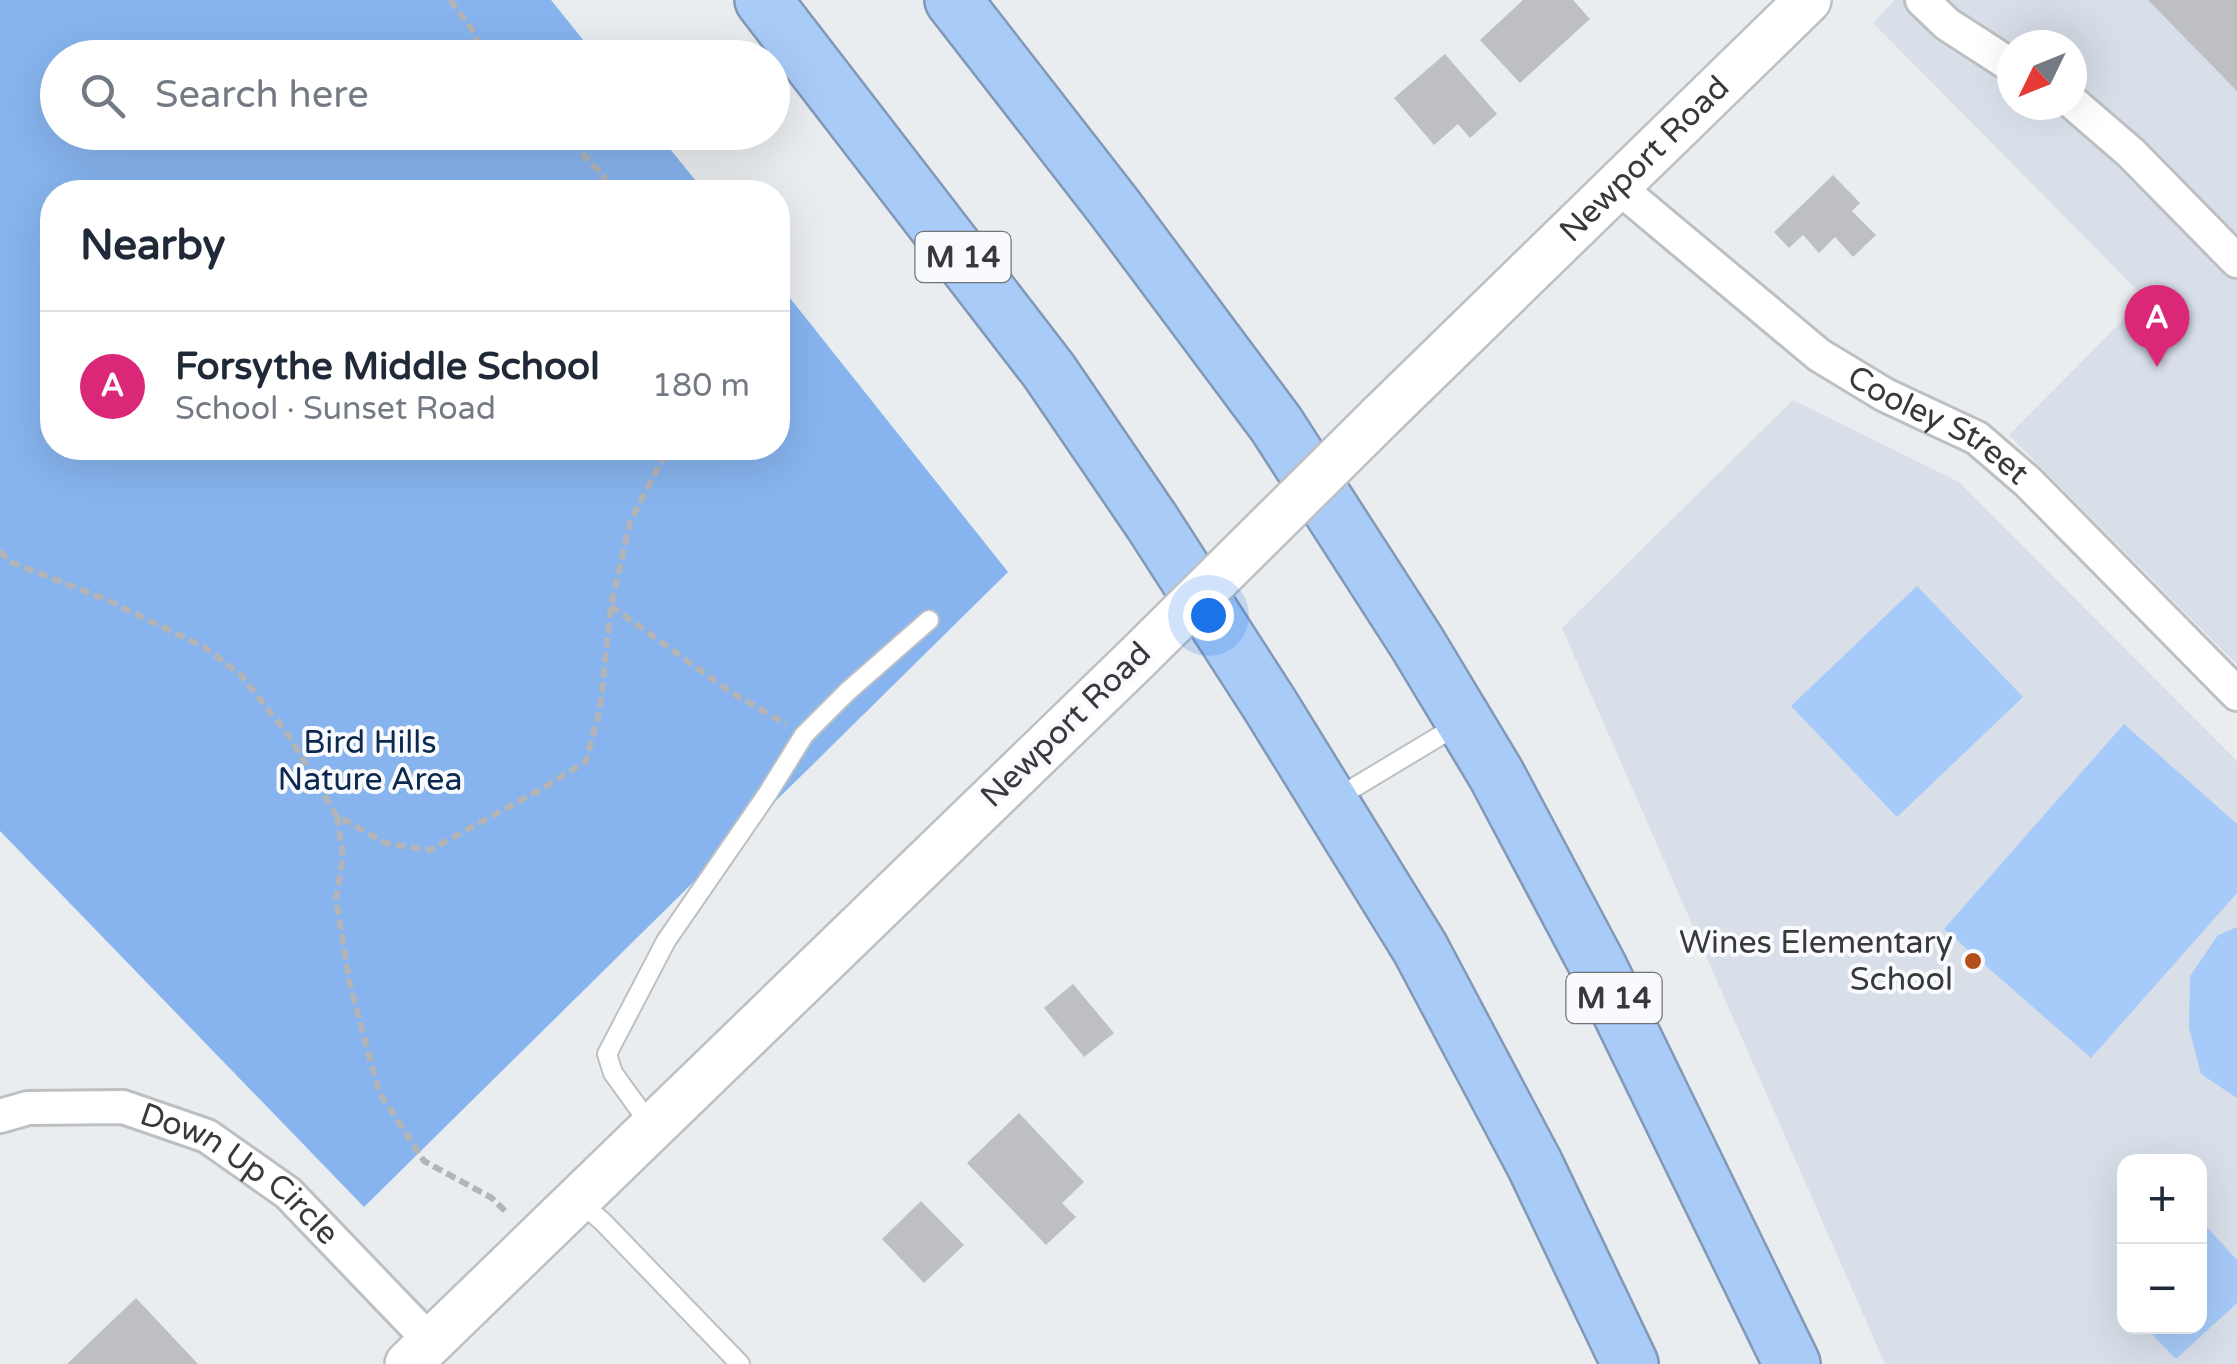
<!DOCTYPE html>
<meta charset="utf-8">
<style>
:root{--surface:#fff;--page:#f6f6f7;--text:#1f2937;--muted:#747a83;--line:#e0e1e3;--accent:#db2777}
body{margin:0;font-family:"Varela Round",sans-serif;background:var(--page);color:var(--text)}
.controls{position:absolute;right:30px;bottom:30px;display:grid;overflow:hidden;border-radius:20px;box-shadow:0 10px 40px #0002}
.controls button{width:90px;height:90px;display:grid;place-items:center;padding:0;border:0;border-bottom:2px solid var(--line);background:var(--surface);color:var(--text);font:50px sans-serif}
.compass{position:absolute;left:1997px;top:30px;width:90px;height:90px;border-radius:50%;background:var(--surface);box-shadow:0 10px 40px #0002;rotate:227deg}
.you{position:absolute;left:1208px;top:615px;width:35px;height:35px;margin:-25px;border:8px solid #fff;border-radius:50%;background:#1a73e8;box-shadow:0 0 0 15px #1a73e833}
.badge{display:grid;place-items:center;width:65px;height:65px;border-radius:50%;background:var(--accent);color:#fff;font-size:32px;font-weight:700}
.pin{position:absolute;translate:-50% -82px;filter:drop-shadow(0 2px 5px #0008)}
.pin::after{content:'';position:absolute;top:52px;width:35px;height:30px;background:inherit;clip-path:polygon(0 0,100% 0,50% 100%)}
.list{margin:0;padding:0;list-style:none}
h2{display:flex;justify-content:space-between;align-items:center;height:130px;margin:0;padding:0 40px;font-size:42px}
h2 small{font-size:32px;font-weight:400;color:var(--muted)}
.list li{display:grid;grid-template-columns:65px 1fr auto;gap:30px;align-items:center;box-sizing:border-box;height:150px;padding:0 40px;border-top:2px solid var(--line)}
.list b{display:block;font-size:38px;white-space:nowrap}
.list p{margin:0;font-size:32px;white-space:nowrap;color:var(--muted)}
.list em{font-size:32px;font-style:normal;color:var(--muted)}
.icon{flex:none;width:55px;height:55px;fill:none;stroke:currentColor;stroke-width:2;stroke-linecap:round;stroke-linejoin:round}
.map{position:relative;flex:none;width:2237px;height:1364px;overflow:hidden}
.search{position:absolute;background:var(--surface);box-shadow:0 10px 40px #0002;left:40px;top:40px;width:750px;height:110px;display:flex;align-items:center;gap:25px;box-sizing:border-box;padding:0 35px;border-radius:55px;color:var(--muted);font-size:38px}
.panel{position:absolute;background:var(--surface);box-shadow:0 10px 40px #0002;left:40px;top:180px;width:750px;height:280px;border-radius:40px}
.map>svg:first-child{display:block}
.built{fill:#d8dfe9;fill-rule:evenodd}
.green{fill:#a6caf9}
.forest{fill:#87b4ee}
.building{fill:#bdbfc2}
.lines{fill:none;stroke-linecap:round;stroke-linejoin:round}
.lane-casing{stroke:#bdc0c3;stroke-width:22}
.street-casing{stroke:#bdc0c3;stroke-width:38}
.secondary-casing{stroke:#bdc0c3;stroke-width:50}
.highway-casing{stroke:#8198b6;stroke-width:60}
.path{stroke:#b2b4b7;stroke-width:6;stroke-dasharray:10 5;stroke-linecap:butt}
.lane{stroke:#fff;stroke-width:18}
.street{stroke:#fff;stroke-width:32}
.secondary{stroke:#fff;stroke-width:45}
.highway{stroke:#a9cbf8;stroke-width:55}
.secondary-bridge-casing{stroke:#bdc0c3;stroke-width:50;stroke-linecap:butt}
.secondary-bridge{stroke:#fff;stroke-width:45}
.poi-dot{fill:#b35019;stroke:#f8fafd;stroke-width:4}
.labels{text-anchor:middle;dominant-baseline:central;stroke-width:8;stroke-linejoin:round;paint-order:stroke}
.shield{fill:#f8fafd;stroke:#727375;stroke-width:2.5}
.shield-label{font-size:30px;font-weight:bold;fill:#38393b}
.street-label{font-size:32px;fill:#38393b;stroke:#f8fafd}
.park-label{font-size:32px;fill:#0b294e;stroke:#f8fafd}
.poi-label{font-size:32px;fill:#38393b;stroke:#f8fafd;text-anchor:end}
</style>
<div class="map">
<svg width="2237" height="1364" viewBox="0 0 2237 1364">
<rect width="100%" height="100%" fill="#eaedf0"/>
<g class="built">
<path d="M1895,0H2237V665L2009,435L2145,298L1873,23ZM2012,45H2072V105H2012Z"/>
<path d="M1793,400L1959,482L2237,761V1364H1885L1562,628ZM2124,1162H2200V1326H2124Z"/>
</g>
<g class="green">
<path d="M1917,586L2023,697L1897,817L1791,706Z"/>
<path d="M2124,724L2237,824V893L2091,1058L1944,929Z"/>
<path d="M2237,927V1098L2201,1074L2189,1028L2190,976L2218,935Z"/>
<path d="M2205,1225L2237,1260V1303L2176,1359L2145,1327L2200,1326V1230Z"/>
</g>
<path class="forest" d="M0,0H551L597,57L58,58V132L657,133L705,192H52V448H778V283L1008,572L364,1207L0,831Z"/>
<g class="building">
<path d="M1523,0H1573L1590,19L1520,83L1480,40Z"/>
<path d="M2148,0H2237V91Z"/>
<path d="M1445,54L1497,114L1470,138L1458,124L1434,145L1394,98Z"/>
<path d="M1833,175L1860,203L1852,211L1876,235L1853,257L1835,237L1819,253L1803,235L1789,248L1774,232Z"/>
<path d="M1073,984L1114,1033L1084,1057L1044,1008Z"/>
<path d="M1019,1113L1084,1182L1062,1203L1076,1217L1046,1245L967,1163Z"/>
<path d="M921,1201L964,1245L924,1283L882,1239Z"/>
<path d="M136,1298L198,1364H67Z"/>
</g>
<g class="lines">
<defs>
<g id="lane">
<path d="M1335,799L1458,725"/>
<path d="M652,1127L613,1073L607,1054L666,941L768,793L804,735L847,692L929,620"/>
<path d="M578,1200L603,1222L740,1364"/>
</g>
<g id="street">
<path d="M1922,0L1947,24L2012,66"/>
<path d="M2072,102L2131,153L2237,261"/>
<path id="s1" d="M1617,186L1819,355L1885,395L1977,438L2028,482L2237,694"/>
<path id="s2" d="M0,1116L28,1108L123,1107L207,1136L288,1193L431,1342"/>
</g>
<g id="secondary">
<path id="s3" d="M1381,416L1808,0"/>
<path d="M408,1364L1137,658"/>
</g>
<g id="highway">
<path d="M763,0L1049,371L1152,522L1270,705L1420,948L1535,1165L1630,1364"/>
<path d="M953,0L1114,207L1276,424L1417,643L1496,774L1598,966L1792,1364"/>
</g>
</defs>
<use href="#lane" class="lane-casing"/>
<use href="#street" class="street-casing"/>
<use href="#secondary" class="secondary-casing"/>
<use href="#highway" class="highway-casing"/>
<g class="path">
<path d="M450,0L473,31L484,58"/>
<path d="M561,132L603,175L610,192"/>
<path d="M0,551L10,562L105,599L204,647L241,675L289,736L336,815L385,843L430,850L543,788L586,761L600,709L611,606L630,522L668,448"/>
<path d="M611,606L729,691L786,724"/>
<path d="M337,816L343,857L336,899L350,985L379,1092L424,1161L492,1198L507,1213"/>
</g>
<use href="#lane" class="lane"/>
<use href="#street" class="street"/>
<use href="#secondary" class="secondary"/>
<use href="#highway" class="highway"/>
<defs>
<path id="secondary-bridge" d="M1137,658L1381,416"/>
</defs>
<use href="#secondary-bridge" class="secondary-bridge-casing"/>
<use href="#secondary-bridge" class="secondary-bridge"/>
</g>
<circle class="poi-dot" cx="1973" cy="961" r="10"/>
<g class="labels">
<g class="shield">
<rect x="915.5" y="232" width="95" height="50" rx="8"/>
<rect x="1566.5" y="973" width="95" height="50" rx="8"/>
</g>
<g class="shield-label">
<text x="963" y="257">M 14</text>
<text x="1614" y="998">M 14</text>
</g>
<g class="street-label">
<text stroke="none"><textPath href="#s3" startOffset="368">Newport Road</textPath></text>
<text stroke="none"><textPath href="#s1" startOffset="402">Cooley Street</textPath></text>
<text transform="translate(1066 725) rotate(-44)">Newport Road</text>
<text stroke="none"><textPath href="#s2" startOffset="260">Down Up Circle</textPath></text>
</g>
<g class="park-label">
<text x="370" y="743">Bird Hills<tspan x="370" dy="37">Nature Area</tspan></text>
</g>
<g class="poi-label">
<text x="1953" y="943">Wines Elementary<tspan x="1953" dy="37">School</tspan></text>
</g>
</g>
</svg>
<div class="controls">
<button>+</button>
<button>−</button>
</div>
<svg class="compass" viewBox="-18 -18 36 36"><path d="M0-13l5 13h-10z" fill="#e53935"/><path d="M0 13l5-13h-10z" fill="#747a83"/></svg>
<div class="you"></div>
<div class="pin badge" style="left:2157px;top:367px">A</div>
<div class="search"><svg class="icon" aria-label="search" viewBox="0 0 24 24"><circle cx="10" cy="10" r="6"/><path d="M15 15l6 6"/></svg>Search here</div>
<section class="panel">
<h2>Nearby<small></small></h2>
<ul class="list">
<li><span class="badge">A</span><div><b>Forsythe Middle School</b><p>School · Sunset Road</p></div><em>180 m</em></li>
</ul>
</section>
</div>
